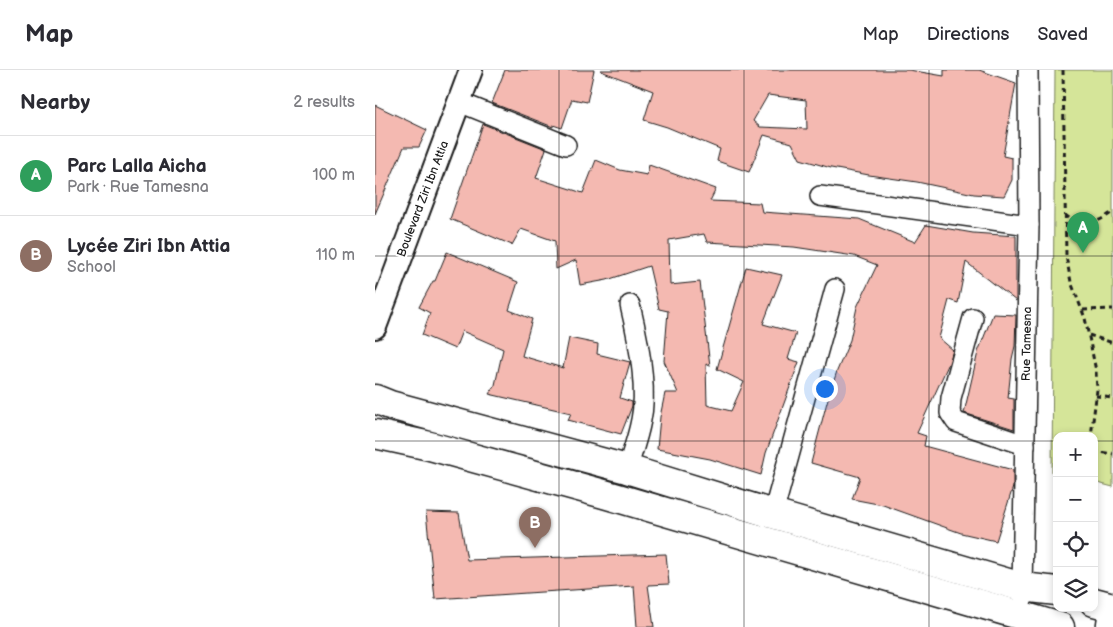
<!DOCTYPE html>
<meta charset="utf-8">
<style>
:root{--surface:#fff;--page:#f7f7f7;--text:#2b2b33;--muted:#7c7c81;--line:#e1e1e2;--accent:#c8321e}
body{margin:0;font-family:"Balsamiq Sans",sans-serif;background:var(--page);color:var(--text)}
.controls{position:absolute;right:15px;bottom:15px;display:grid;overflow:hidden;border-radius:10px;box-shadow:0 2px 8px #0003}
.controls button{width:45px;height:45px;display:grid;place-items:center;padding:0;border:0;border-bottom:1px solid var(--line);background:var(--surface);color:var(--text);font:25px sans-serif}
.you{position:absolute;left:449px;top:318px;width:18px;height:18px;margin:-12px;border:4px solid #fff;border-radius:50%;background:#1a73e8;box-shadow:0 0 0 8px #1a73e833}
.badge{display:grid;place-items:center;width:32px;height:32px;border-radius:50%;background:var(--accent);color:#fff;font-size:16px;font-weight:700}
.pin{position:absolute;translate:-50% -41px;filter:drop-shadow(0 1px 2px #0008)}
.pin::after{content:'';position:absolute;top:26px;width:18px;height:15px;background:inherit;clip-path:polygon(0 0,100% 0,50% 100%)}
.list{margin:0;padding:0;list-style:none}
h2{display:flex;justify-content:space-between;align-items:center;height:65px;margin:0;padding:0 20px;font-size:21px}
h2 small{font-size:16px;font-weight:400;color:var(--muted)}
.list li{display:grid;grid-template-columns:32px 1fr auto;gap:15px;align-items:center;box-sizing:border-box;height:80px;padding:0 20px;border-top:1px solid var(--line)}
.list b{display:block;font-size:19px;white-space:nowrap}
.list p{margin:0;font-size:16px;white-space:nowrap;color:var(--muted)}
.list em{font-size:16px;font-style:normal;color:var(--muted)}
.icon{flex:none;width:28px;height:28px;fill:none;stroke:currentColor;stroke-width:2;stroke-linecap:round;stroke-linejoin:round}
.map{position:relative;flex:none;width:738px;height:557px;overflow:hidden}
header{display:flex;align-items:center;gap:30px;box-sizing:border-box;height:70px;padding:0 25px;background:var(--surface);border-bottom:1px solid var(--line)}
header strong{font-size:24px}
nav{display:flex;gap:28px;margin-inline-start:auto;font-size:18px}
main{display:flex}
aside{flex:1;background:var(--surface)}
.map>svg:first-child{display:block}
.green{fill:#d5e599;stroke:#78805a}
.building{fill:#f4b9b1;stroke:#1c1c1c;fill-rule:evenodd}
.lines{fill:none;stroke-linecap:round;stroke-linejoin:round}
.minor-casing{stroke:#1c1c1c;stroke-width:22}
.tertiary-casing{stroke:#1c1c1c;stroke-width:26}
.primary-casing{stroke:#1c1c1c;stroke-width:31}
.path{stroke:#1c1c1c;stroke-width:3;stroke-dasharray:5 4;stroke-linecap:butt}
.minor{stroke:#fff;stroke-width:19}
.tertiary{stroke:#fff;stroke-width:22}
.primary{stroke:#fff;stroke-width:28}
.grid{fill:none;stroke:#1c1c1c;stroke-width:1;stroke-opacity:0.55}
.labels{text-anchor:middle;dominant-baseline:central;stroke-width:4.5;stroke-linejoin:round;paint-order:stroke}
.street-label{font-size:12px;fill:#1c1c1c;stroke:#fff}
</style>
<header>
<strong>Map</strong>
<nav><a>Map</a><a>Directions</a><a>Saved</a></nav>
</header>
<main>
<aside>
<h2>Nearby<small>2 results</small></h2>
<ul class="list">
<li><span class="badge" style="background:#2e9e5b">A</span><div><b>Parc Lalla Aicha</b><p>Park · Rue Tamesna</p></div><em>100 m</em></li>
<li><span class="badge" style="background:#8d6e63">B</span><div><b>Lycée Ziri Ibn Attia</b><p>School</p></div><em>110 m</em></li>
</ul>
</aside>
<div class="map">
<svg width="738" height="557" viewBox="0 0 738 557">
<rect width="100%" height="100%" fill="#fff"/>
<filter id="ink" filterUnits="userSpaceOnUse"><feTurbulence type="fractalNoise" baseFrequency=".02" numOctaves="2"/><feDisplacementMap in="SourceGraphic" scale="10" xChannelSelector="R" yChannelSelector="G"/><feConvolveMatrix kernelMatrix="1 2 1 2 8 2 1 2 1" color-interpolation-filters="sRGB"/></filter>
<g filter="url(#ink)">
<path class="green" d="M680,0H738V417L719,412V366H682V403L677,402Z"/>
<g class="building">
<path d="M130,0H219L212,32L197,29L187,58L178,55V57L117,33Z"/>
<path d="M226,0H534L569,6V0H604L641,13L628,86L637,88V110L629,126L599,124L542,112L494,105L456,98L425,89L417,73L389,65L374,102L342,91L345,79L292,57L269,50L278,21L226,1ZM393,25L431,30L432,59L385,57L378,51Z"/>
<path d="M0,35L52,60L44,77H29L0,144Z"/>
<path d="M108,54L171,79L161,108L208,123L221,90L245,100L272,105L274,95L341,119L335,131L385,133L387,142L484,149L540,172L551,155L598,163L641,166V231L591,192L583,233L574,230L564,268L578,280L574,293L542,363L551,366L549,376L638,400V417L621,471L586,463L508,435L477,429L485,407L436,393L452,332L462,301L475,270L482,237L502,195L479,186L419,177L332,172L329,164L294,170L295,215L325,212L335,296L331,294L332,335L356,341L369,312L342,299L371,197L407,205L388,254L421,263L413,289L424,292L391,383L386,405L335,389L282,379L285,347L290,323H303L289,291L293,241L284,239L274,196L232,210L205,215L201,190L181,199L180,171L146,159L137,175L75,149Z"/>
<path d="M72,182L143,212L134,240L157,249L147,286L188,298L194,268L223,274L222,284L255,292L245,328L257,332V336L246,364L193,350L196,343L114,324L120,315L128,279L87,261L80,279L47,265L55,243L44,237L58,211H60Z"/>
<path d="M618,244L641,245L640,276L637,289L633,328L639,329V359L589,343L603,282Z"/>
<path d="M51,442L84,443L92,490L291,484L294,514L273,515L279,557H262L259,516L60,529Z"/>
</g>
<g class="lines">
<defs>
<g id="minor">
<path d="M84,32L191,75"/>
<path d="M445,126L654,155"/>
<path d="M598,248L576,328L575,343L581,352L650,375"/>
<path d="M252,399C257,383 263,367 266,350C273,318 263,268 255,235"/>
<path d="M398,444L460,219"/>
<path d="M649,527L647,517L654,155L653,0"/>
<path d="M731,557L734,536"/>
</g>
<path id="tertiary" d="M0,257L96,0"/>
<g id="primary">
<path d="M0,329L15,335L252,399L398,444L647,517L682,521"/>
<path d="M0,364L55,376L229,424L685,557"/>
<path d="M719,532L738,537"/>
</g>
</defs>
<use href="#minor" class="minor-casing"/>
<use href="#tertiary" class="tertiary-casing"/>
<use href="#primary" class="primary-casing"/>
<g class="path">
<path d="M688,0L691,186L696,212L710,248L721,301L722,320L716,366"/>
<path d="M690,145C708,159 720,154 738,142"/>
<path d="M708,240L738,239"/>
<path d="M714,265L738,273"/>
<path d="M721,326L738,328"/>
<path d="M719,381L738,384"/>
</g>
<use href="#minor" class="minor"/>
<use href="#tertiary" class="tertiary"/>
<use href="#primary" class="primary"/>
</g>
</g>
<path class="grid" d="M184,0V557M369,0V557M554,0V557M0,186H738M0,371H682M719,371H738"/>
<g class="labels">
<g class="street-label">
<text transform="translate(48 129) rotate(-69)">Boulevard Ziri Ibn Attia</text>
<text transform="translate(652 274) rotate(-89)">Rue Tamesna</text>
</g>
</g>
</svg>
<div class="controls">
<button>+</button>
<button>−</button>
<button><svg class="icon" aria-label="locate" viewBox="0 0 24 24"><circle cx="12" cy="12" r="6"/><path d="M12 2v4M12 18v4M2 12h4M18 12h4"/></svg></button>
<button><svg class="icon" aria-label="layers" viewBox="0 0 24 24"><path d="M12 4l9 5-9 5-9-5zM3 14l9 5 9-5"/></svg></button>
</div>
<div class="you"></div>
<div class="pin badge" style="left:708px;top:183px;background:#2e9e5b">A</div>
<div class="pin badge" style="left:160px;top:478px;background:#8d6e63">B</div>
</div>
</main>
